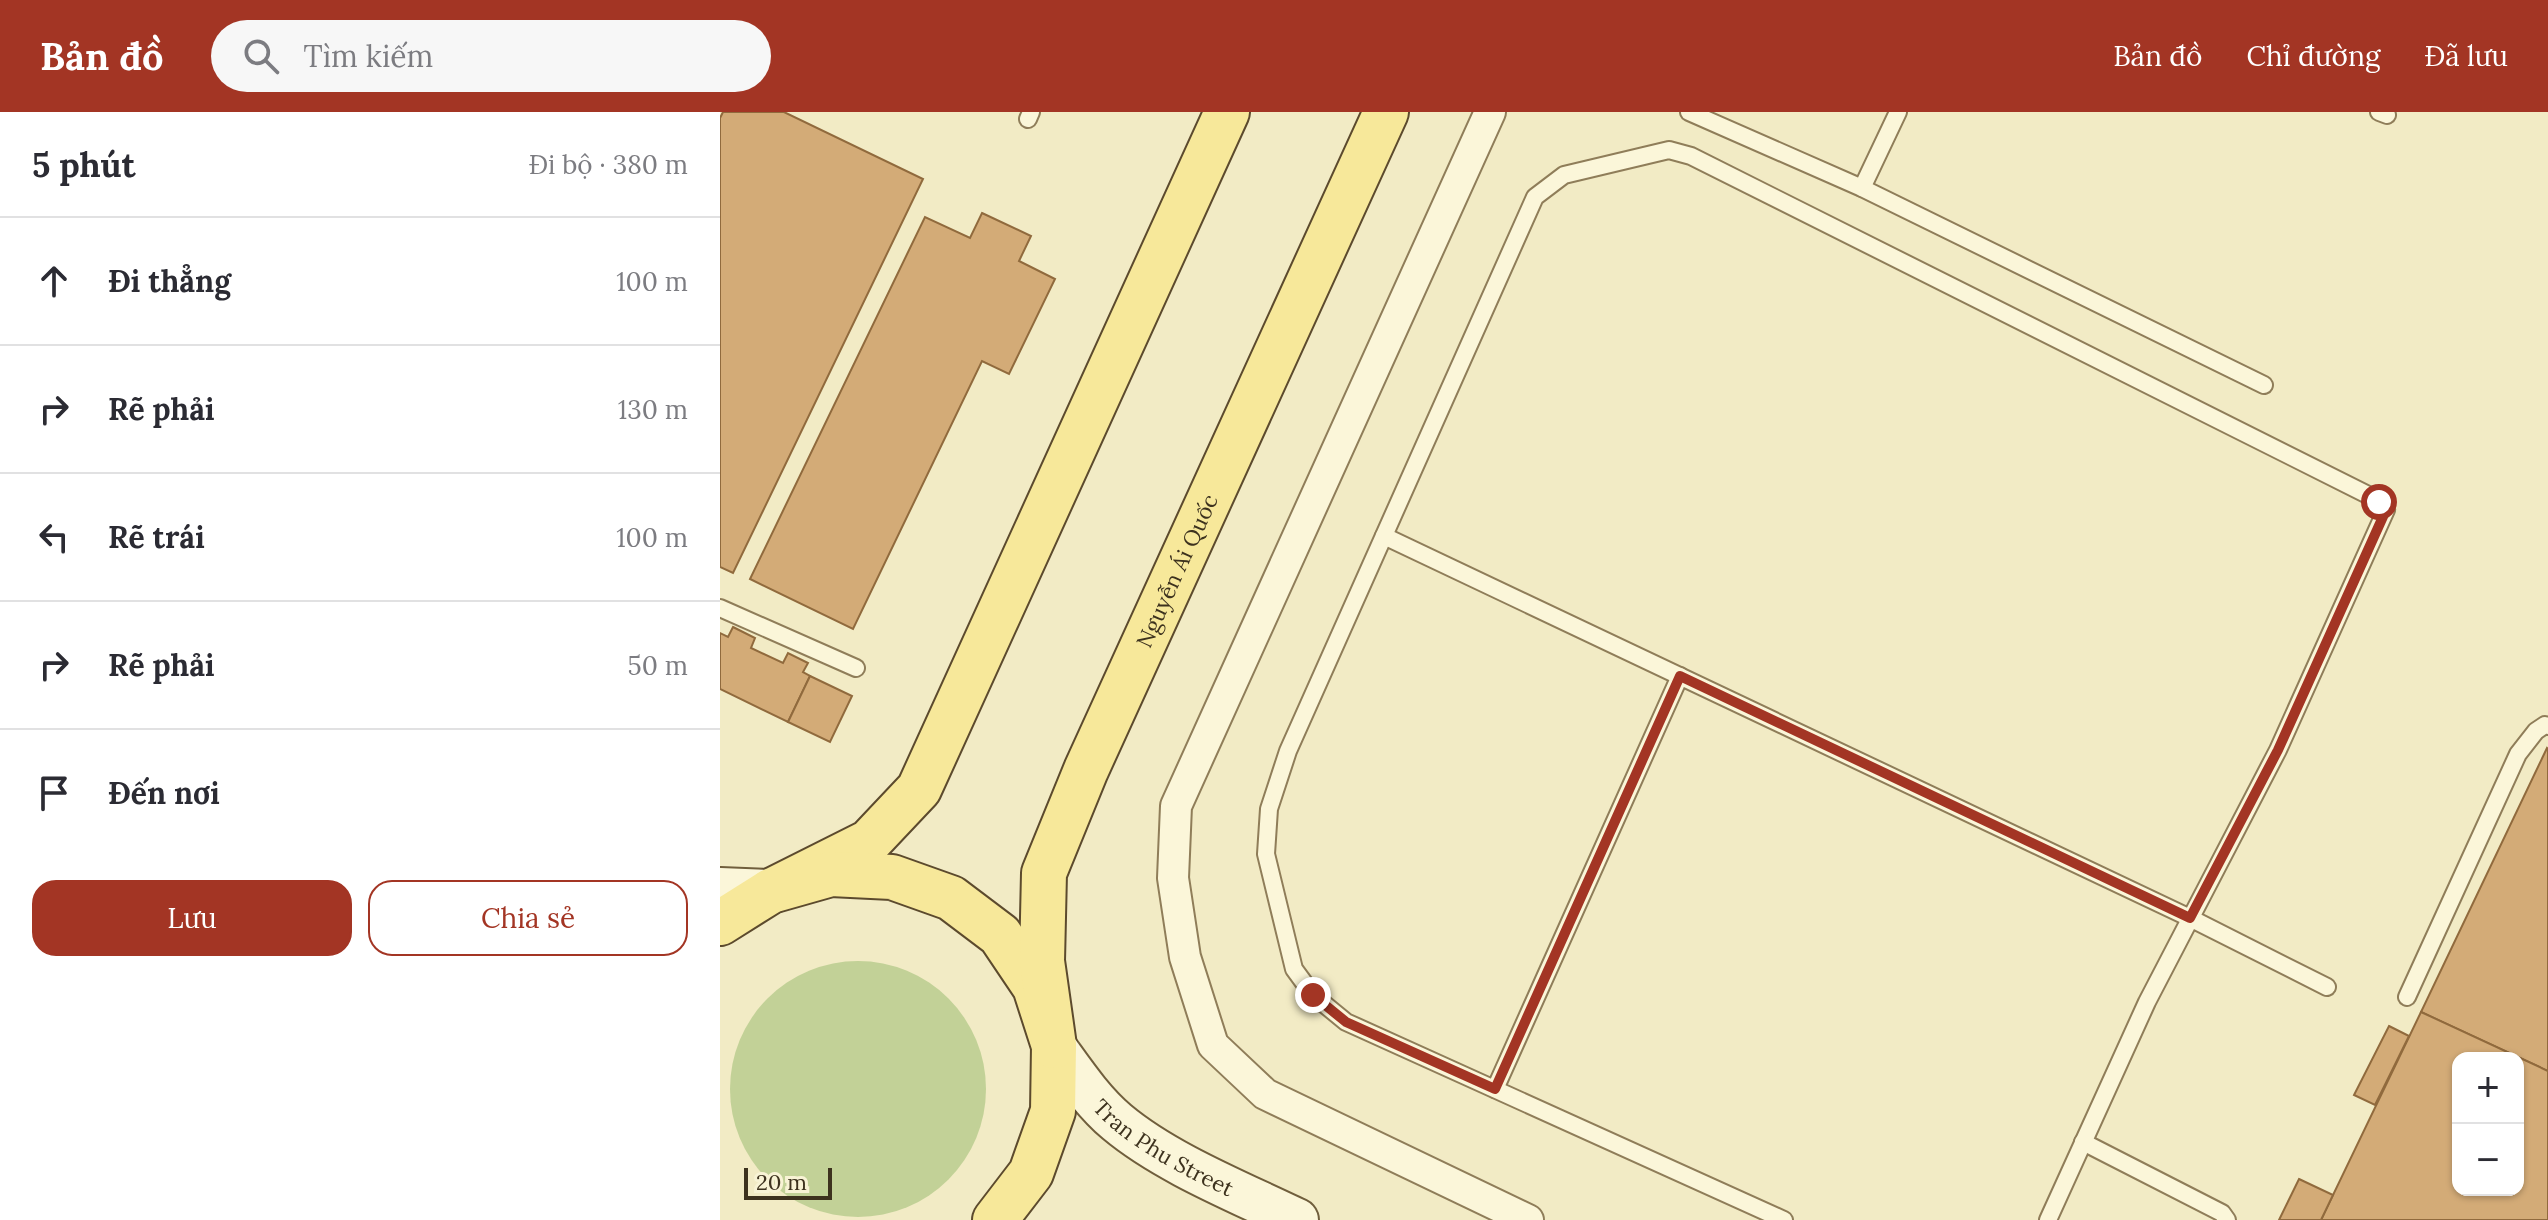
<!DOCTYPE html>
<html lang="vi">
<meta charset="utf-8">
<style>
:root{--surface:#fff;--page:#f7f7f7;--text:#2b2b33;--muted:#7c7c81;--line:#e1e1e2;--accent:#a33524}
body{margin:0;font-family:Lora,serif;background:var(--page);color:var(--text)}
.controls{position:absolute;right:24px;bottom:24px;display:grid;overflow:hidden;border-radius:16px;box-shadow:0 2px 6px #0004}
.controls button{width:72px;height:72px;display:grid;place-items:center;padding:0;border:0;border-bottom:2px solid var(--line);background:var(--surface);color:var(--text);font:40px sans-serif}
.scale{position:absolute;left:24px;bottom:20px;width:88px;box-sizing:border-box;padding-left:8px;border:4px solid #3d321e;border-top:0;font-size:22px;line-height:28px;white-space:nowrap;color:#3d321e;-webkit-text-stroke:6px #f8f3d5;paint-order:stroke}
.stop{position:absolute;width:24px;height:24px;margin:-18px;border:6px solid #a33524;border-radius:50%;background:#fff}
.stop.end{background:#a33524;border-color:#fff;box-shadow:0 2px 8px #0008}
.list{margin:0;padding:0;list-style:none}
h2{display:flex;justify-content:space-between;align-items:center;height:104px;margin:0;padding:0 32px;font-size:34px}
h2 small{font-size:26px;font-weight:400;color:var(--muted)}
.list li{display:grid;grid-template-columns:52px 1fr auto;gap:24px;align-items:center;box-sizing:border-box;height:128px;padding:0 32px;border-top:2px solid var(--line)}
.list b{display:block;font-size:30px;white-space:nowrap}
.list em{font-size:26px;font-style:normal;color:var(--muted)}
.actions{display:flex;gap:16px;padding:24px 32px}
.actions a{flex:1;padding:18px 0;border:2px solid var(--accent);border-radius:24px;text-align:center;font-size:28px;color:var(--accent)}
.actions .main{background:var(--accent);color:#fff}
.icon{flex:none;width:44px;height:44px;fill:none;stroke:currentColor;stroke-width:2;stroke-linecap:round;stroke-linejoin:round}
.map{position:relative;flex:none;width:1828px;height:1108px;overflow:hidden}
header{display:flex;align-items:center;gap:48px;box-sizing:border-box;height:112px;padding:0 40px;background:var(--accent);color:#fff}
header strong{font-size:38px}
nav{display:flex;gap:44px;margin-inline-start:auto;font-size:28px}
.search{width:560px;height:72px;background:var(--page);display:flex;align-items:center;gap:20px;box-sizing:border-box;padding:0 28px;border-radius:44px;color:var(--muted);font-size:30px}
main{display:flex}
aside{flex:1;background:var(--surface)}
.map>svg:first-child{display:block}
.green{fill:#c2d197}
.building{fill:#d3ab77;stroke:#906a3d;stroke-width:2;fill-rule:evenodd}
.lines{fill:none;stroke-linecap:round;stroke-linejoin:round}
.service-casing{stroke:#8f7d59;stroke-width:20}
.minor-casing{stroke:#8f7d59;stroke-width:34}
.secondary-casing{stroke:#705e3c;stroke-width:46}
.primary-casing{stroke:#5c4a2d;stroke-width:48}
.service{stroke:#fbf6d9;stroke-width:16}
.minor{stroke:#fbf6d9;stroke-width:30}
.secondary{stroke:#fbf6d9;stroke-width:42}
.primary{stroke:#f7e89a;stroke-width:44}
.route{stroke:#a33524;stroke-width:10}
.labels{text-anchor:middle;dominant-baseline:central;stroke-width:6;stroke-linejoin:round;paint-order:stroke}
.street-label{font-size:22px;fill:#3d321e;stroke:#f8f3d5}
</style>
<header>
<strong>Bản đồ</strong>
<div class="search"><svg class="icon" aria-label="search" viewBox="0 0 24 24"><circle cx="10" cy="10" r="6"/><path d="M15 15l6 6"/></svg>Tìm kiếm</div>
<nav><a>Bản đồ</a><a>Chỉ đường</a><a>Đã lưu</a></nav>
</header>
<main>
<aside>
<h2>5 phút<small>Đi bộ · 380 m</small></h2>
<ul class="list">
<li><svg class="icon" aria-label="ahead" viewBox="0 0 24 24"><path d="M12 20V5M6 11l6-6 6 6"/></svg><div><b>Đi thẳng</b></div><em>100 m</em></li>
<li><svg class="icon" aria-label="right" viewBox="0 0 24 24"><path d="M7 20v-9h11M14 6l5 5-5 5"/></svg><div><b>Rẽ phải</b></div><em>130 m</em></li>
<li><svg class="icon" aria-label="left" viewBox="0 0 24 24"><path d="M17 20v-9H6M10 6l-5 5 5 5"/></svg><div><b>Rẽ trái</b></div><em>100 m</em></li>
<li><svg class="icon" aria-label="right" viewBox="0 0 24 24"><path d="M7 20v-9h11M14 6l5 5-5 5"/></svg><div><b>Rẽ phải</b></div><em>50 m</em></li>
<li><svg class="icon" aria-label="arrive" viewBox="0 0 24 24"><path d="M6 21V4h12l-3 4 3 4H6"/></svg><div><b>Đến nơi</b></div></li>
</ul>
<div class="actions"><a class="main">Lưu</a><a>Chia sẻ</a></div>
</aside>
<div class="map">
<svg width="1828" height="1108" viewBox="0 0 1828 1108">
<rect width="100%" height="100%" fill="#f2ebc5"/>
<circle class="green" cx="138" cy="977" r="128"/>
<g class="building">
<path d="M3,0H64L203,67L13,461L0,455V6Z"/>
<path d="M262,101L311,124L299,149L335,167L289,262L262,249L133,517L30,467L205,105L250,126Z"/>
<path d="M13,515L35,526L31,536L63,551L68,541L88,551L83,560L90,564L68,610L0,577V521L8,525Z"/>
<path d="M90,564L132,584L110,630L68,610Z"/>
<path d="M1827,636L1828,637V959L1701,900Z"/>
<path d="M1701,900L1828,959V1108H1601ZM1738,946H1798V1078H1738Z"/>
<path d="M1669,914L1689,924L1655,993L1634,983Z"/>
<path d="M1579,1067L1613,1083L1601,1108H1559Z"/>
</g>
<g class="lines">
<defs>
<g id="service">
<path d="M969,0L1142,76L1544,273"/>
<path d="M1659,0L1667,3"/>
<path d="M308,7L311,0"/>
<path d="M1142,76L1178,0"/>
<path d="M664,424L1470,806L1607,875"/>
<path d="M0,496L136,556"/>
<path d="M1687,885L1798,642L1816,619L1825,613L1828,614"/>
<path d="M775,977L960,564"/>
<path d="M1363,1030L1502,1101L1507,1108"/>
<path d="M1064,1108L626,910L593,883L574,857L546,742L549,697L568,639L815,85L844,63L949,38L971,44L1652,385L1666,398L1558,638L1427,890L1328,1108"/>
</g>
<path id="minor" d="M770,0L456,694L453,766L465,845L493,933L545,982L808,1108"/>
<g id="secondary">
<path d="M0,777L51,779"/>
<path id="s1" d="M334,934C353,960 372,989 397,1010C446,1051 519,1080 577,1108"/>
</g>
<g id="primary">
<path d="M51,779L149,730L199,677L507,0"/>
<path d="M0,811L51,779L111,762L172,765L231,786L280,823L315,875L334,934L333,999L311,1061L275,1108"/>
<path id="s2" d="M334,934L322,849L324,761L366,658L666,0"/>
</g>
</defs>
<use href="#service" class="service-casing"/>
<use href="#minor" class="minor-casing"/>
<use href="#secondary" class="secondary-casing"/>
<use href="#primary" class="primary-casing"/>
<use href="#service" class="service"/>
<use href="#minor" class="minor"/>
<use href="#secondary" class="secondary"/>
<use href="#primary" class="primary"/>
</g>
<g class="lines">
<path class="route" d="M593,883L626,910L775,977L960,564L1470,806L1558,638L1666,398L1659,390"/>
</g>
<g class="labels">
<g class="street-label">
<text stroke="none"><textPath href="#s2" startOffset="504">Nguyễn Ái Quốc</textPath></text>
<text stroke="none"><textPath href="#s1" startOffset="152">Tran Phu Street</textPath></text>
</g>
</g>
</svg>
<div class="controls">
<button>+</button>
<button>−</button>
</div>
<div class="scale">20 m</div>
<div class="stop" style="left:1659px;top:390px"></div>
<div class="stop end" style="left:593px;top:883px"></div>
</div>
</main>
